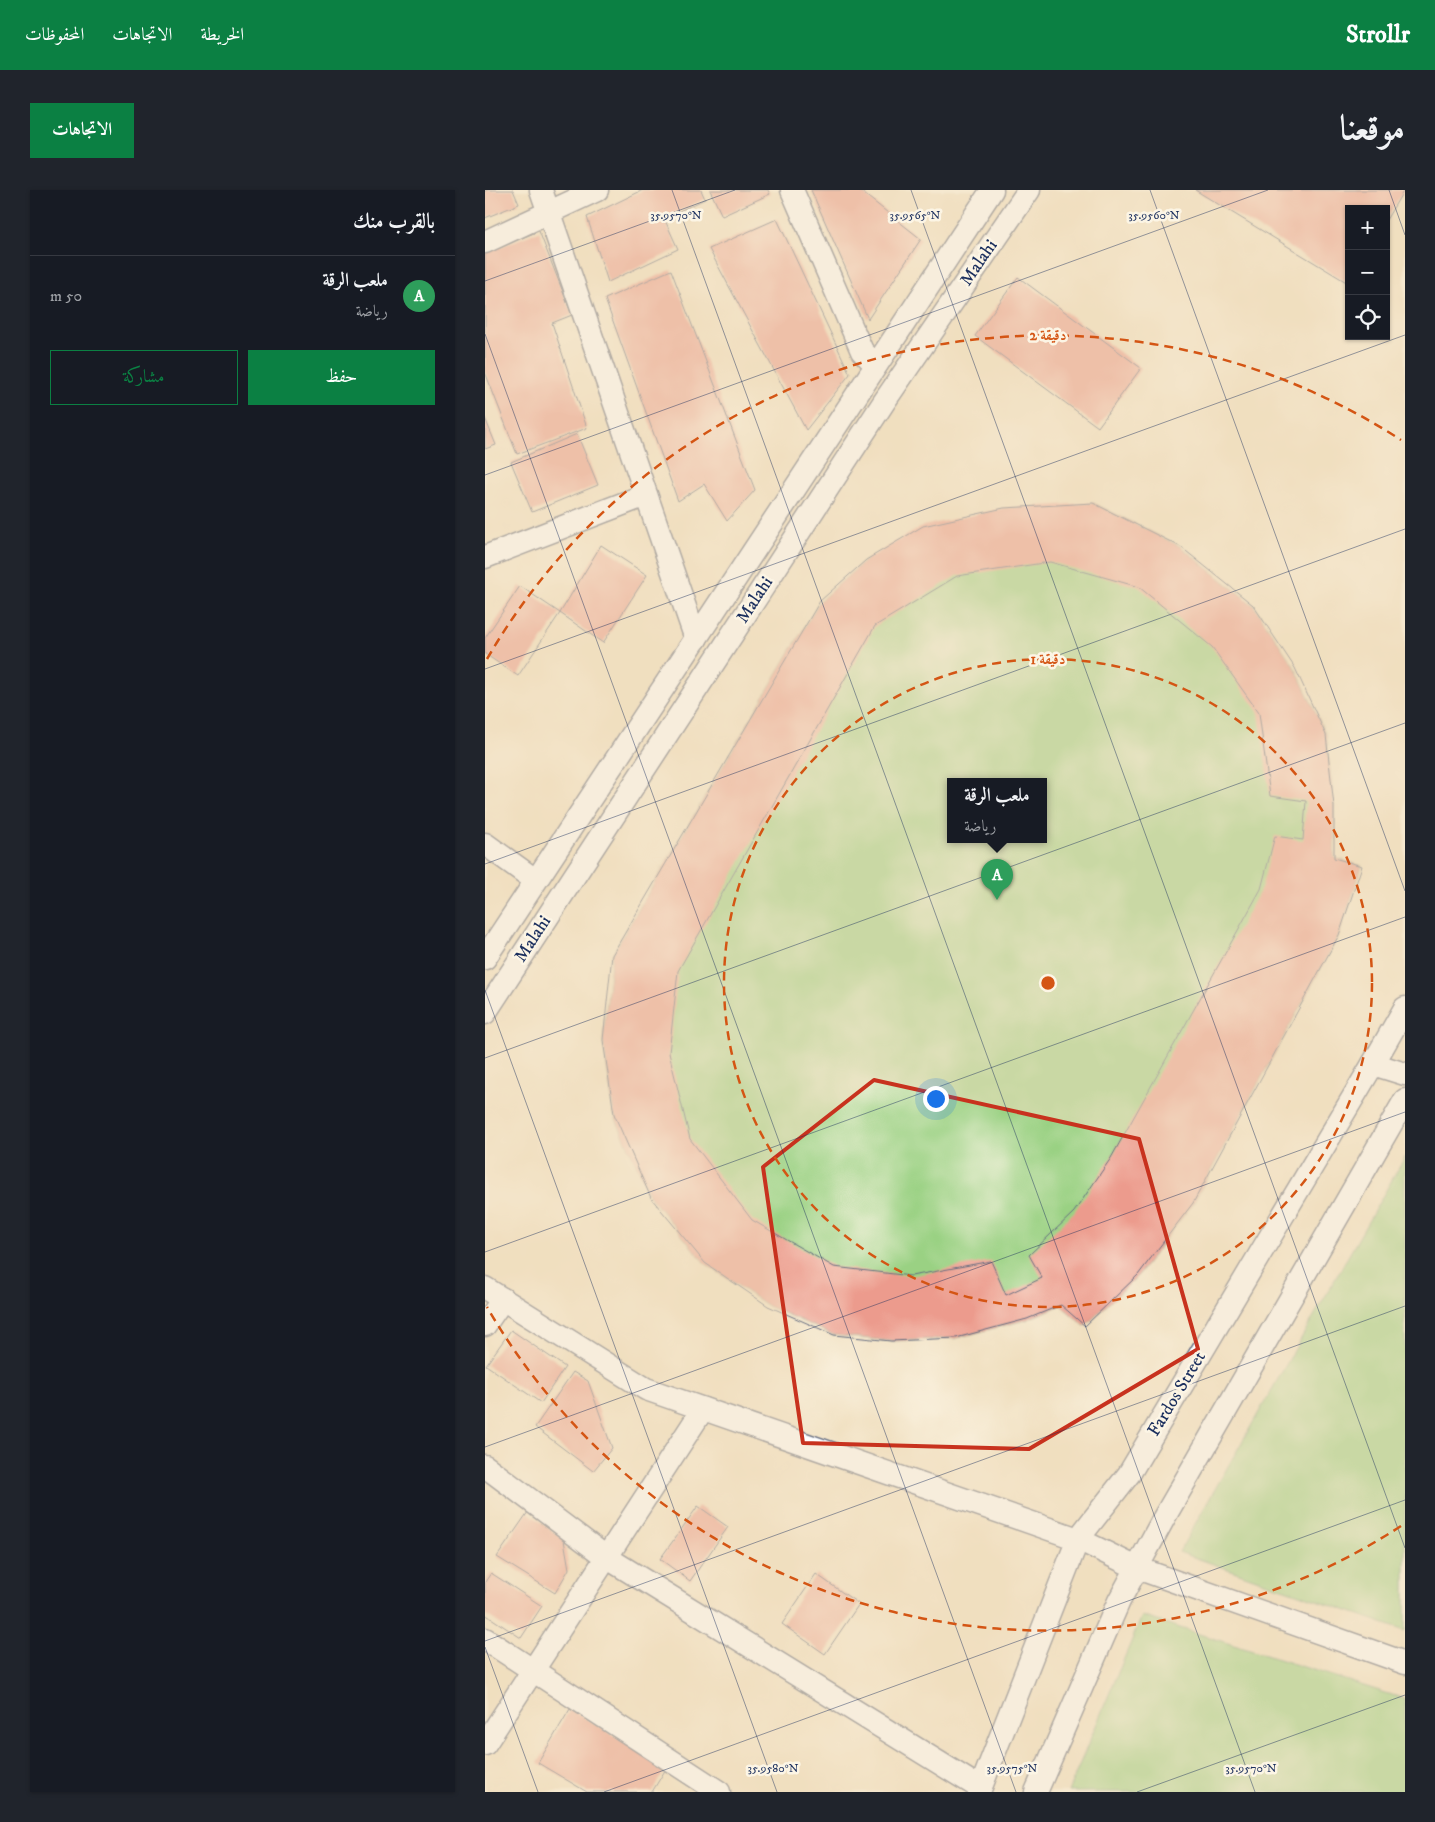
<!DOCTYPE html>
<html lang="ar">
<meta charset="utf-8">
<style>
:root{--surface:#171b24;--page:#20242c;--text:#f1f3f6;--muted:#9ea1a6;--line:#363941;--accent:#0b8043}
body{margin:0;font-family:"IM FELL DW Pica",Amiri,serif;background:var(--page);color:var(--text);direction:rtl}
.controls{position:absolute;right:15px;top:15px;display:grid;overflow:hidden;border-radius:0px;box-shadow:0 1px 4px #0004}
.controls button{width:45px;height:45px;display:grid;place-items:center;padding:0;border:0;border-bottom:1px solid var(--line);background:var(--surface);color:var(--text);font:25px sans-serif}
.you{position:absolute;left:450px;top:908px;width:18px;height:18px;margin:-12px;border:4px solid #fff;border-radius:50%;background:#1a73e8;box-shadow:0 0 0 8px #1a73e833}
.badge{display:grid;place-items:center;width:32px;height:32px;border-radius:50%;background:var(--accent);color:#fff;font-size:16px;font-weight:700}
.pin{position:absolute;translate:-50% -41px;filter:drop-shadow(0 1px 2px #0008)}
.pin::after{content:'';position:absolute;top:26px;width:18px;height:15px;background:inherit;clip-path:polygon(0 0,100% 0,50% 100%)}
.popup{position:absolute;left:462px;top:588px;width:100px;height:65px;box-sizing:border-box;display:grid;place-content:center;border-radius:0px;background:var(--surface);filter:drop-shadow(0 1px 4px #0005);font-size:16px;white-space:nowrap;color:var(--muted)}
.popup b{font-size:19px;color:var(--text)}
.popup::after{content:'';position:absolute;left:50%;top:100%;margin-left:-10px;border:10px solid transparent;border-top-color:var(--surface)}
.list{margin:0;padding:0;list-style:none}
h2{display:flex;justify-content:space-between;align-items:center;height:65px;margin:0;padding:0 20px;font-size:21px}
h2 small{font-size:16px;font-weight:400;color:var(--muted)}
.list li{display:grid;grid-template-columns:32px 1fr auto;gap:15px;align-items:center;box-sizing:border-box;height:80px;padding:0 20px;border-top:1px solid var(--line)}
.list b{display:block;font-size:19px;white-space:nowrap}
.list p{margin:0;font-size:16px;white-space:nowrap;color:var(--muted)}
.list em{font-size:16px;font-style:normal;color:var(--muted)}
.actions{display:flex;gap:10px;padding:15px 20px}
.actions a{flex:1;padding:11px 0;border:1px solid var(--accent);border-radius:0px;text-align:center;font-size:18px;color:var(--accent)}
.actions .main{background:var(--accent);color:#fff}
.icon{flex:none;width:28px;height:28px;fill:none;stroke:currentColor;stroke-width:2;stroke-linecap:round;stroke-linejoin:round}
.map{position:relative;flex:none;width:920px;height:1602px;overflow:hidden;direction:ltr;border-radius:0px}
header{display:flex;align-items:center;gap:30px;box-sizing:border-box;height:70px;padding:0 25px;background:var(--accent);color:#fff}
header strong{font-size:24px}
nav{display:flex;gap:28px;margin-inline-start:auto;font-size:18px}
.intro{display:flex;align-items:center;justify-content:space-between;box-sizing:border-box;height:120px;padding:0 30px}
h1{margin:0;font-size:35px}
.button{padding:12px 22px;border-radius:0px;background:var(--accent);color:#fff;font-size:18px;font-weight:700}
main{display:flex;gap:30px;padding:0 30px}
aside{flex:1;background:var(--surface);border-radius:0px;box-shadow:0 1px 4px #0004}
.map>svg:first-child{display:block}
.green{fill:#9ad183;stroke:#5a8070;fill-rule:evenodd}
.building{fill:#ec9b8d;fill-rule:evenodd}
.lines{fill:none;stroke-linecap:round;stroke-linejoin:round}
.minor-casing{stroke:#666d80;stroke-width:25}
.minor{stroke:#fff;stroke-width:22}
.marked{fill:none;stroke:#c8321e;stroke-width:4;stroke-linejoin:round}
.ticks{fill:none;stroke:#1b2f5e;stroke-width:1;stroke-opacity:0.45}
.ring{fill:none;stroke:#d45514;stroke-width:2.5;stroke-dasharray:9 6}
.labels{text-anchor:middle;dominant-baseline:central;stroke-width:5;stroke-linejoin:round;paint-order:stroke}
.street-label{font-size:18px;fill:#1b2f5e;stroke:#fcf5e5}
.ticks-label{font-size:12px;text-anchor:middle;fill:#1b2f5e;stroke:#fcf5e5;stroke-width:5;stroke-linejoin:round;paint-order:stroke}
.centre{fill:#d45514;stroke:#fcf5e5;stroke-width:2.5}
.ring-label{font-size:15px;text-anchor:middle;font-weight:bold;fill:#d45514;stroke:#fcf5e5;stroke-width:5;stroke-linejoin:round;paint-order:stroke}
</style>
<header>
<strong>Strollr</strong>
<nav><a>الخريطة</a><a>الاتجاهات</a><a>المحفوظات</a></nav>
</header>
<div class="intro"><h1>موقعنا</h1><a class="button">الاتجاهات</a></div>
<main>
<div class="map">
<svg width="920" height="1602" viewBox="0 0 920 1602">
<rect width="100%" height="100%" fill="#fcf5e5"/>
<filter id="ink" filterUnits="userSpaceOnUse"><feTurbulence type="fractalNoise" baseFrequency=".02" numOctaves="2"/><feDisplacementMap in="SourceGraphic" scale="10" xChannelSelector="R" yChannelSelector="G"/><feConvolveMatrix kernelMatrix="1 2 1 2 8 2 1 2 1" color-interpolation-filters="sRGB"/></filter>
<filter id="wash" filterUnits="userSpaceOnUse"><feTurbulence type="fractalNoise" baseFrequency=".0096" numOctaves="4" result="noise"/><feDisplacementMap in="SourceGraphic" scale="20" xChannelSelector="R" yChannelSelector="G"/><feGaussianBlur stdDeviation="1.12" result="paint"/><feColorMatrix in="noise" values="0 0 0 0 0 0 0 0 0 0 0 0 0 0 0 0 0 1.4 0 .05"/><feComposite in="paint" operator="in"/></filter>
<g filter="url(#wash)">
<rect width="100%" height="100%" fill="#f0dfbf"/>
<g class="green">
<path d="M608,313L696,357L768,415L810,478L841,545L849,616V668L877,676L854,745L708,1013L653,1085L600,1136L576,1115L542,1129L471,1148L406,1151L349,1145L283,1116L220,1073L166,1008L129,924L118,850L127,765L335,411L381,370ZM466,591H558V649H466Z"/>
<path d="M920,967V1441L694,1362Z"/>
<path d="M657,1426L920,1509V1602H583Z"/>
</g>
<g id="blocks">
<g class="building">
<path d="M0,0H28L34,14L0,28Z"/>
<path d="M158,0H216L220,9L179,28L193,59L123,92L102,27Z"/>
<path d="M225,0H283L285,4L237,26Z"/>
<path d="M326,0H374L436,49L383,129Z"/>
<path d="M710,0H919L901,30V19H864L863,93Z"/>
<path d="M292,29L365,184L321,240L224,59Z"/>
<path d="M54,41L87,125L67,133L102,238L32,264L0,182V63Z"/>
<path d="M186,80L270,300L242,331L219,294L193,311L120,109Z"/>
<path d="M533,87L656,178L613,237L490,146Z"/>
<path d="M0,228L11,255L0,259Z"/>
<path d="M92,244L113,295L47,322L26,272Z"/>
<path d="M608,313L696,357L768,415L810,478L841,545L849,616V668L877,676L854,745L708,1013L653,1085L600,1136L576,1115L542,1129L471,1148L406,1151L349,1145L283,1116L220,1073L166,1008L129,924L118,850L127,765L335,411L381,370L438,336L519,318ZM565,372L654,397L727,457L774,523L785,606L821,611L818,650L790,646L776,699L626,968L589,1022L544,1065L557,1088L521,1105L506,1071L426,1086L349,1077L267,1030L205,949L184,863L193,781L390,436L472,386Z"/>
<path d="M116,355L162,385L118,453L75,423Z"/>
<path d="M35,396L75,423L33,486L0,464V448Z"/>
<path d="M26,1140L80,1177L56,1213L1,1175Z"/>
<path d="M88,1182L103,1191L127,1258L108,1281L50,1237Z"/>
<path d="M213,1316L243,1337L205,1391L175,1369Z"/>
<path d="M43,1322L79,1350L84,1379L70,1403L12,1367Z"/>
<path d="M6,1383L57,1416L36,1448L0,1424V1392Z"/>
<path d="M331,1384L374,1414L340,1464L297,1434Z"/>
<path d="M85,1519L182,1577L167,1602H102L53,1573Z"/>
</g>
</g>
</g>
<g filter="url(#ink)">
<use href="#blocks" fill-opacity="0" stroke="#666d80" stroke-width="1"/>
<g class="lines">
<defs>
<g id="minor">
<path d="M56,0L211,449"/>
<path d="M307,0L377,161L391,175"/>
<path d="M0,52L112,0"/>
<path d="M0,367L161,305"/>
<path d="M0,654L50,690"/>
<path d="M0,768L507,0"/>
<path d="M0,823L399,212L544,0"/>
<path d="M888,874L920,884"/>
<path d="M0,1098L161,1199L593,1349L652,1378L920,1473"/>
<path d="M0,1135L18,1109"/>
<path d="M0,1276L121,1367L495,1598"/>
<path d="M0,1449L234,1602"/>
<path d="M0,1554L218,1219"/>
<path d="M494,1602L593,1349L644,1284L888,874L920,818"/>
<path d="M551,1602L634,1411L680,1326L920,910"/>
</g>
</defs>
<use href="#minor" class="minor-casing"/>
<use href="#minor" class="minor"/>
</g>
</g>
<path d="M0 0H920V1602H0ZM389,890L654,949L713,1159L544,1259L318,1253L278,977Z" fill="#f0dfbf" fill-opacity=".55" fill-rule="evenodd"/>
<path class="marked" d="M389,890L654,949L713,1159L544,1259L318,1253L278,977Z"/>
<path class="ticks" d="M187,0L770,1602M426,0L920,1358M665,0L920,701M904,0L920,45M0,91L250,0M0,144L531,1602M0,285L783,0M0,479L920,145M0,674L920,339M0,800L292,1602M0,868L920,533M0,1062L920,727M0,1257L920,922M0,1451L920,1116M0,1457L53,1602M119,1602L920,1310M652,1602L920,1505"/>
<g class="ring">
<circle cx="563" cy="793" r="324"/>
<path d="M916 1336A648 648 0 0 1 2 1117M2 469A648 648 0 0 1 916 250"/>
</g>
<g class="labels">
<g class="street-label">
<text transform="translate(494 73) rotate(-56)">Malahi</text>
<text transform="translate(270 410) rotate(-57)">Malahi</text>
<text transform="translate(48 749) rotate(-57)">Malahi</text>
<text transform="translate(692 1204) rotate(-59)">Fardos Street</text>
</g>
</g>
<g class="ticks-label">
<text x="430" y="29">35.9565°N</text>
<text x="191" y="29">35.9570°N</text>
<text x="669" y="29">35.9560°N</text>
<text x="288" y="1582">35.9580°N</text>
<text x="527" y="1582">35.9575°N</text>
<text x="766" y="1582">35.9570°N</text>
</g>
<circle cx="563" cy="793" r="8" class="centre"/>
<g class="ring-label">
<text x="563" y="150">2 دقيقة</text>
<text x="563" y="474">1 دقيقة</text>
</g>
</svg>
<div class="controls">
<button>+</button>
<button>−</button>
<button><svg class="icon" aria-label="locate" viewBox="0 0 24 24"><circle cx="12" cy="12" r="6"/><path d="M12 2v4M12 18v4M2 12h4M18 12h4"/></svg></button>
</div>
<div class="you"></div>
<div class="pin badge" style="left:512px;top:710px;background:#2e9e5b">A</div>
<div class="popup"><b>ملعب الرقة</b>رياضة</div>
</div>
<aside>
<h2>بالقرب منك<small></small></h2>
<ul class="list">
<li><span class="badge" style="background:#2e9e5b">A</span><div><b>ملعب الرقة</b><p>رياضة</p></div><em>50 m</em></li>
</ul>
<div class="actions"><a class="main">حفظ</a><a>مشاركة</a></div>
</aside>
</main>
